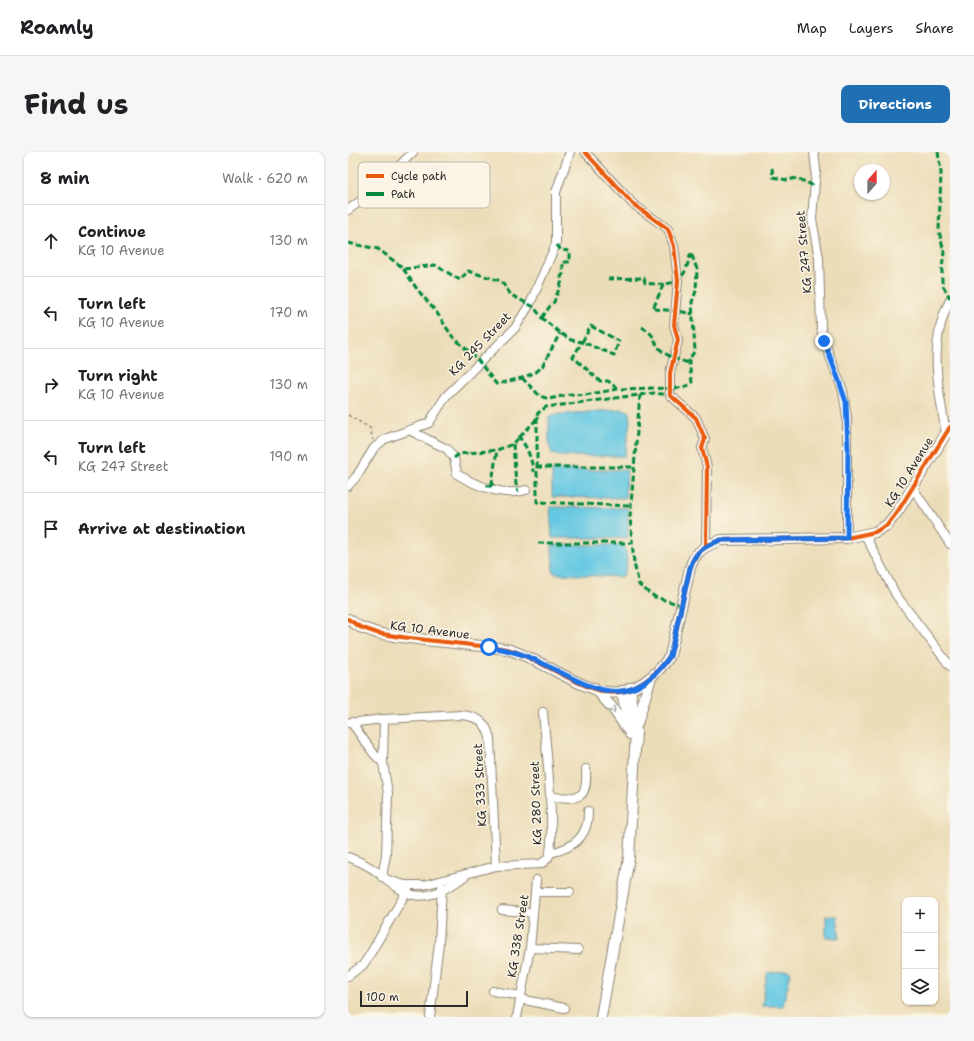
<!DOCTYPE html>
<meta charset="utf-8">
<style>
:root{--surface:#fff;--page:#f6f6f6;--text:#202124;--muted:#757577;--line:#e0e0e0;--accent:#1f6fb2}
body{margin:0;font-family:"Shantell Sans",sans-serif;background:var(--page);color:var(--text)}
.controls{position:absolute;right:12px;bottom:12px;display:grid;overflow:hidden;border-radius:8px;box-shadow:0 1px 3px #0004}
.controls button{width:36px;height:36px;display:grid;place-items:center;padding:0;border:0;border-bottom:1px solid var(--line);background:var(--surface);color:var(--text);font:20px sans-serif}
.compass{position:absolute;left:506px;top:12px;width:36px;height:36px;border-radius:50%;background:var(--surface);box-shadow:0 1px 3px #0004;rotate:21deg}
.scale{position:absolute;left:12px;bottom:10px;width:108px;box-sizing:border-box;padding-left:4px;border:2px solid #2b2b2b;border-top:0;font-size:11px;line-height:14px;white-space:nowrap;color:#2b2b2b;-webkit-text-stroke:3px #fcf5e5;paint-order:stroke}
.stop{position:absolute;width:12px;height:12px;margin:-9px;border:3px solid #1a73e8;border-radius:50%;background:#fff}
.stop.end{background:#1a73e8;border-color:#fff;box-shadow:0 1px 4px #0008}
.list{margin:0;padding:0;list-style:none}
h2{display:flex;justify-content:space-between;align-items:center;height:52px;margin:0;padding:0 16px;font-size:17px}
h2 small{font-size:13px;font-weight:400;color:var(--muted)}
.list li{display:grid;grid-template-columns:26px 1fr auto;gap:12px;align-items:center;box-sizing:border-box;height:72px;padding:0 16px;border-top:1px solid var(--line)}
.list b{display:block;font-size:15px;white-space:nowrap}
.list p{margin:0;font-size:13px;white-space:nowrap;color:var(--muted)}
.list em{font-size:13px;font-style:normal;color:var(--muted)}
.icon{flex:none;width:22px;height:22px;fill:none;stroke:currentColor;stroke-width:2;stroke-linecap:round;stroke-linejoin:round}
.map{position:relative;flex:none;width:602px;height:865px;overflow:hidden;border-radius:8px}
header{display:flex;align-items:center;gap:24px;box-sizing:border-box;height:56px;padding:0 20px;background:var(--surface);border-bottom:1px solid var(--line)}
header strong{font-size:19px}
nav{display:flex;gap:22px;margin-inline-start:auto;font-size:14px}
.intro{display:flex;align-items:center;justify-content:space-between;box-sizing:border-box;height:96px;padding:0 24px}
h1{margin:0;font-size:28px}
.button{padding:10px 18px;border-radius:8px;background:var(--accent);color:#fff;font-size:14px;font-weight:700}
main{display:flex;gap:24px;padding:0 24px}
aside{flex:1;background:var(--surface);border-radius:8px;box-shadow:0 1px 3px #0004}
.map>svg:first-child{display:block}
.water{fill:#64c7e2;stroke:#487986}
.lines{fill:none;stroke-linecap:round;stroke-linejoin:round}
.minor-casing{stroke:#8c8472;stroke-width:10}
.tertiary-casing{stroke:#8c8472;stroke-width:12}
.path{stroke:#8c8472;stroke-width:1.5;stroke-dasharray:3 3;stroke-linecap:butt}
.minor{stroke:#fff;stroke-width:8}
.tertiary{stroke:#fff;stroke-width:10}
.quiet{stroke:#00873e;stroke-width:3;stroke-dasharray:6 3;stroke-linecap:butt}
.cycleway-casing{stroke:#fcf5e5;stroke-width:6}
.cycleway{stroke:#e8590c;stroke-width:4}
.oneway{stroke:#a0a0a0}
.route{stroke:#1a73e8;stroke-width:5}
.labels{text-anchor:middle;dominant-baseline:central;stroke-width:3;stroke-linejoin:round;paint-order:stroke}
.street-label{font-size:12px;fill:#2b2b2b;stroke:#fcf5e5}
.key{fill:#fcf5e5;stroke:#bdb8ad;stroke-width:1}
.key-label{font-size:11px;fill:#2b2b2b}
</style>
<header>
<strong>Roamly</strong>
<nav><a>Map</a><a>Layers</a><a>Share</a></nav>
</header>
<div class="intro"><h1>Find us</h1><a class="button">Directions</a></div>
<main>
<aside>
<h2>8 min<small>Walk · 620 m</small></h2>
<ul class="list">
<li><svg class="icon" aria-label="ahead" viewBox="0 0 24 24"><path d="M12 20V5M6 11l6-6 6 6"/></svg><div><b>Continue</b><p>KG 10 Avenue</p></div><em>130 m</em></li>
<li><svg class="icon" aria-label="left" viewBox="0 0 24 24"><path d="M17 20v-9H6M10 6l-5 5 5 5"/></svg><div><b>Turn left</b><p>KG 10 Avenue</p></div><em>170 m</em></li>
<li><svg class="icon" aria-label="right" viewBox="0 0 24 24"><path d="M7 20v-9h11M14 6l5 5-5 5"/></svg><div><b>Turn right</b><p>KG 10 Avenue</p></div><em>130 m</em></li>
<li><svg class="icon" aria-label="left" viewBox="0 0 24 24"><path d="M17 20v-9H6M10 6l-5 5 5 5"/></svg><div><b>Turn left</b><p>KG 247 Street</p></div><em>190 m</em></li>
<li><svg class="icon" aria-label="arrive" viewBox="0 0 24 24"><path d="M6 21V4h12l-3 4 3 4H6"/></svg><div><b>Arrive at destination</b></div></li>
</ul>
</aside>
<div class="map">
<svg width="602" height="865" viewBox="0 0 602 865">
<rect width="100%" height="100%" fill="#fcf5e5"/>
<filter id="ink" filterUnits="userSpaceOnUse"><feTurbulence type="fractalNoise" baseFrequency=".025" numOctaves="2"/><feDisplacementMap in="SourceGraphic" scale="8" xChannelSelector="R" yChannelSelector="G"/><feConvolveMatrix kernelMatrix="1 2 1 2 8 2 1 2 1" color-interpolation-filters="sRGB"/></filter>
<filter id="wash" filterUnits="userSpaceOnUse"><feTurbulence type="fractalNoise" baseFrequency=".012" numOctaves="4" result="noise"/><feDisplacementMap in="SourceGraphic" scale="16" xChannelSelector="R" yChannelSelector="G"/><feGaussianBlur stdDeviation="0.9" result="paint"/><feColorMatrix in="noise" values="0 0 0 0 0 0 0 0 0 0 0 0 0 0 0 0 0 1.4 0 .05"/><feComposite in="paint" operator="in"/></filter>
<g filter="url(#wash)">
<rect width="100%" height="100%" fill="#ecddb9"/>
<g class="water">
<path d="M275,257L281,259L282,269L277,304H212L204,302L201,293V266L203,263Z"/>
<path d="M204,318H279L277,346L204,345Z"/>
<path d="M202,355L280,356V386H204Z"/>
<path d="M204,393H276C280,403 280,416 275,424L271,425L212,422L205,420Z"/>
<path d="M478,764H489L492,786H478Z"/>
<path d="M440,818L443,820L435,854H414L419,821Z"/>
</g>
</g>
<g filter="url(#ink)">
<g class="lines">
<defs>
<g id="minor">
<path d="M237,0L285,52L320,77L326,94L330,129L326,173L330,188L322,221V243L348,266L357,287L354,296L359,315L358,393"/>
<path d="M466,0L468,18L464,67L471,106L473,176L476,189L495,239L499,265V386"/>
<path d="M0,58L26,39L65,0"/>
<path d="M61,278L99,297L106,306L109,322C128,334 157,345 178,338"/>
<path d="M598,281C590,236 580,191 602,148"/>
<path d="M0,334L8,325L26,296L37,287L81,271L98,244L167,176L182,152L208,92V40L222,0"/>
<path d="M565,336L602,392"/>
<path d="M517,383L548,443L602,514"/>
<path d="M3,570L26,602L35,611"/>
<path d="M0,571L36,567L114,563C131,565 138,570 142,586L148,714"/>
<path d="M202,645C230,646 240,650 238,617"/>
<path d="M202,701C226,696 241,684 240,659"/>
<path d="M0,705C52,722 54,771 117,724"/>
<path d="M34,725L38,703L40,641L35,611L36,567"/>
<path d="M40,728L57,733H76L148,714L193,712C195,710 199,708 200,706C209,690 197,584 195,560"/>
<path d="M187,740L188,728"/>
<path d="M154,758L185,761"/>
<path d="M182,796L230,798"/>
<path d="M0,824L15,813L21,804L60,737"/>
<path d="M145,839L173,844"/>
<path d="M172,847L216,856"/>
<path d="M82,865L91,791L94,735"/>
<path d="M169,865L182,796L187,740H222"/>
</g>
<g id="tertiary">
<path d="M0,467L12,475L29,481C60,487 91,489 123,493C135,494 149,495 162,498C194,508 228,535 259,540C285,544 309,523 322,504L342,416C347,399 357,394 373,388L499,386L527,380L539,373L550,359L602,275"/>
<path d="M247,536L266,558L279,577"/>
<path d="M274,539L282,582"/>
<path d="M289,572L303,525"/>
<path d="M253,865L281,706L288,580L282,536"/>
</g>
</defs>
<use href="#minor" class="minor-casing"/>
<use href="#tertiary" class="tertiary-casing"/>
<path class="path" d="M0,263L22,276L25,288"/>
<use href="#minor" class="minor"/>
<use href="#tertiary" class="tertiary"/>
<g class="quiet">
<path d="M590,0L593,20L591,79L596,100L594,117V132L602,146"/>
<path d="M424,16L425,25L439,28L449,26L466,34"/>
<path d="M0,91L30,97L54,115L69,137L89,161L104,184L129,207L149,233"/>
<path d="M56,117L87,113L112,128L120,119L153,129L163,143L186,155L194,166L212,181L223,188L234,190L225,205L252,229H260L270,237"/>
<path d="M260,127L296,126L297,131C313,133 331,135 338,117C340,112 341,106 343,101"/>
<path d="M315,133L305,157L330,159L345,162"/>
<path d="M194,166L202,154L206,150L214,129L213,125L215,122V110H222V99L213,98L208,92"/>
<path d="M243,174L271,189L266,203L234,190Z"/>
<path d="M294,175C309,184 304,188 312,197C319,205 331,208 341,211"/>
<path d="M174,226L192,244L201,247L223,242L237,243L270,237L306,236L326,237L342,233L344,230L341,211V207L347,199L344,150L348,139L349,117L343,101"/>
<path d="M153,231L174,226L188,220L194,215L212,181"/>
<path d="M292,243L282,365L286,411L291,433L307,445L333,453"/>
<path d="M189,265V350L283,354"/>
<path d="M170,284C178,292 185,309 185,320"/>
<path d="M165,292L168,332L170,340"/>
<path d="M106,306L111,302L149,298L165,292L187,269L190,261L198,255L306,241L322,243"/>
<path d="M188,315H287"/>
<path d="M138,334H146L144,330L149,298"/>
<path d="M190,391H283"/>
</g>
<defs>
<g id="cycleway">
<path d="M237,0L285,52L320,77L326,94L330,129L326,173L330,188L322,221V243L348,266L357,287L354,296L359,315L358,393"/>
<path d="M0,467L12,475L29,481C60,487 91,489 123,493C135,494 149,495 162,498C194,508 228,535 259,540C285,544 309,523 322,504L342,416C347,399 357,394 373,388L499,386L527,380L539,373L550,359L602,275"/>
</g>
</defs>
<use href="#cycleway" class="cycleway-casing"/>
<use href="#cycleway" class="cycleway"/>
</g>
<defs><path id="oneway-chevron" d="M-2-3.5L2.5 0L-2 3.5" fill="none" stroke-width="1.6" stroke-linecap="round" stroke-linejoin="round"/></defs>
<use class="oneway" href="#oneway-chevron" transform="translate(265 558) rotate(52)"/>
</g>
<g class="lines" filter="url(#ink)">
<path class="route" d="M141,495C156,497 169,500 183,506C236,529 277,569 322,504L342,416C347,399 357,394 373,388L499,386L500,297L498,250L490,226L476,189"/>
</g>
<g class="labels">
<g class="street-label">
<text transform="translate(456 100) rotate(-95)">KG 247 Street</text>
<text transform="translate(132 192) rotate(-46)">KG 245 Street</text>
<text transform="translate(561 320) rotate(-58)">KG 10 Avenue</text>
<text transform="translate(82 478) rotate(7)">KG 10 Avenue</text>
<text transform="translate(132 633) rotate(-93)">KG 333 Street</text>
<text transform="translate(188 651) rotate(-92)">KG 280 Street</text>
<text transform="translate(170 784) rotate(-81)">KG 338 Street</text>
</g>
</g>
<rect x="10" y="10" width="132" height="46" rx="6" class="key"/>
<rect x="18" y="22" width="18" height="4" fill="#e8590c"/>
<rect x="18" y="40" width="18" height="4" fill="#00873e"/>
<g class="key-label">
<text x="43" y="28">Cycle path</text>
<text x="43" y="46">Path</text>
</g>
</svg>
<div class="controls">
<button>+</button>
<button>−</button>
<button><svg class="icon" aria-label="layers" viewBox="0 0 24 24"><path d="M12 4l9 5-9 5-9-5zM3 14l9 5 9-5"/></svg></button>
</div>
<svg class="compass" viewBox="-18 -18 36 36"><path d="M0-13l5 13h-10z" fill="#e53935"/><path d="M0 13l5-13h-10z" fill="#757577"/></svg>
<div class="scale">100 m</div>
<div class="stop" style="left:141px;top:495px"></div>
<div class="stop end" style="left:476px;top:189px"></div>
</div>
</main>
